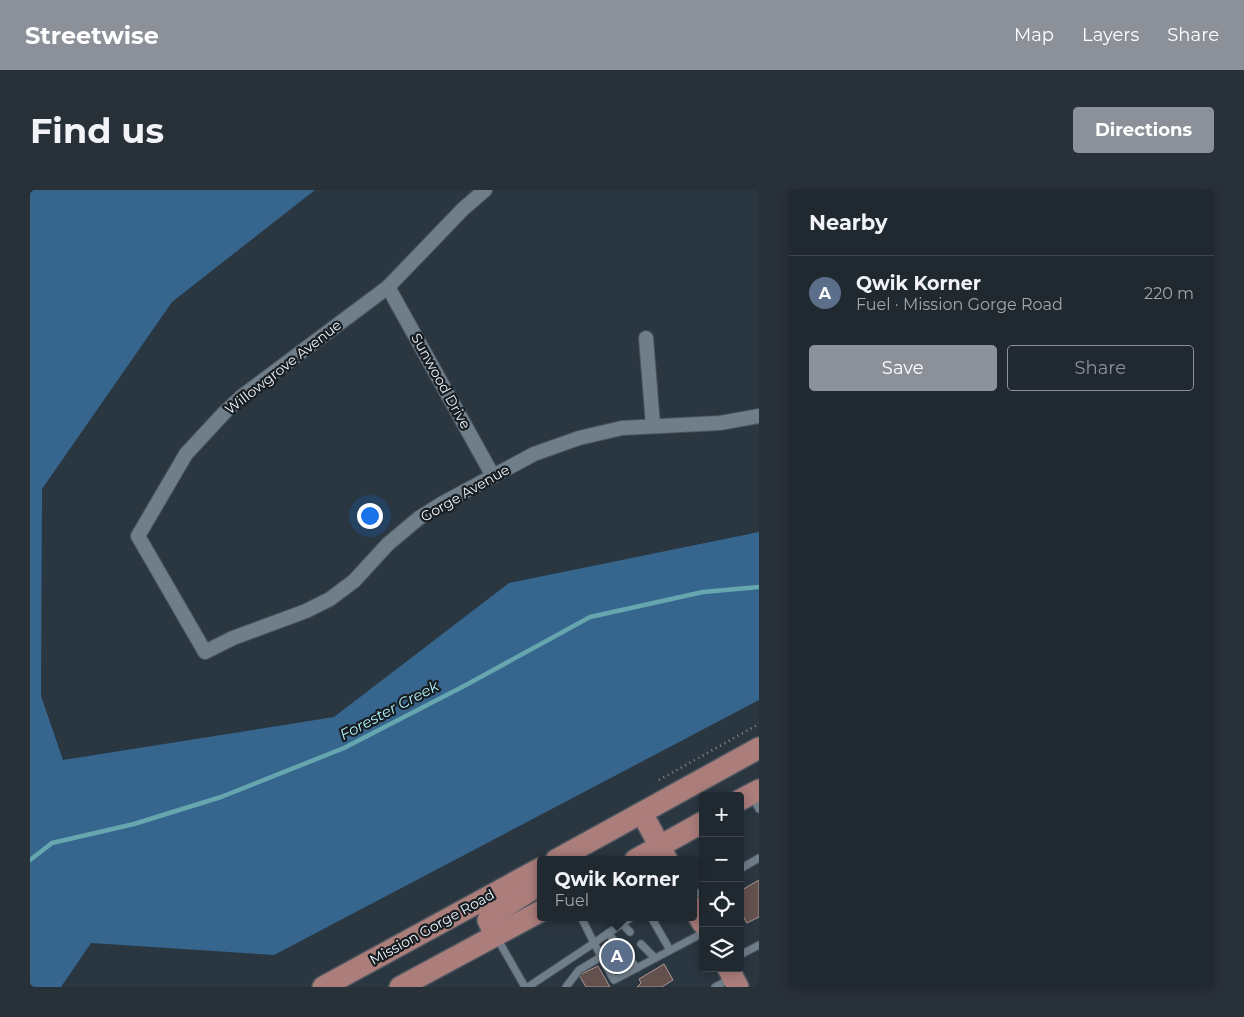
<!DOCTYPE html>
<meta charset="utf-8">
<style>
:root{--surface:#202830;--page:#283038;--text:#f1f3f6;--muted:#a2a6ab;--line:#3d444c;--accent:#8c9099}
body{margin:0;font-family:Montserrat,sans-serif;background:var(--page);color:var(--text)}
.controls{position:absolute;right:15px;bottom:15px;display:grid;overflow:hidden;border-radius:5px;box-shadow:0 2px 12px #0003}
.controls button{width:45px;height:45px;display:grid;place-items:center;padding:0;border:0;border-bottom:1px solid var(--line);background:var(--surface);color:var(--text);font:25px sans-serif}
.you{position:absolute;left:339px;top:325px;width:18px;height:18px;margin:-12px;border:4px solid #fff;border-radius:50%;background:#1a73e8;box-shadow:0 0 0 8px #1a73e833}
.badge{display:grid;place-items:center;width:32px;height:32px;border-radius:50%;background:var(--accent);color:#fff;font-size:16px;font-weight:700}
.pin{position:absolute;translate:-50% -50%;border:2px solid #fff;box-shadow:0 1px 5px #0006}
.popup{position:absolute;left:507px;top:666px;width:160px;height:65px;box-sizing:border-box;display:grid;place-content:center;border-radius:5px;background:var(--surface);filter:drop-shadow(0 1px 4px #0005);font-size:16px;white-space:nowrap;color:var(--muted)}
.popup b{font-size:19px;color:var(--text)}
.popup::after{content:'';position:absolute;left:50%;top:100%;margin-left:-10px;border:10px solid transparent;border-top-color:var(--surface)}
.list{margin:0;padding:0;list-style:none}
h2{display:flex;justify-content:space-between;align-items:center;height:65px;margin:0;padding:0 20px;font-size:21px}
h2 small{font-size:16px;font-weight:400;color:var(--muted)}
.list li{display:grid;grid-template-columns:32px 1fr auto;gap:15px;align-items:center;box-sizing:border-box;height:75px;padding:0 20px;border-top:1px solid var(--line)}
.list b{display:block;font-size:19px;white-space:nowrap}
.list p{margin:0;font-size:16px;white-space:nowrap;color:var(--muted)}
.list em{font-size:16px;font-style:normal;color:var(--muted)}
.actions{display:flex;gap:10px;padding:15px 20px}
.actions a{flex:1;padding:11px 0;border:1px solid var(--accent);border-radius:5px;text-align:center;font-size:18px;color:var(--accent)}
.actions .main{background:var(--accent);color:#fff}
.icon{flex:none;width:28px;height:28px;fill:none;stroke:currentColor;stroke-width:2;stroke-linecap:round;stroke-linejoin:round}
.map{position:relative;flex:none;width:729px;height:797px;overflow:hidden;border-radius:5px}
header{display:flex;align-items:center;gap:30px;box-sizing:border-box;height:70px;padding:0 25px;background:var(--accent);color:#fff}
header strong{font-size:24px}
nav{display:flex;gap:28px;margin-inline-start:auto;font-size:18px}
.intro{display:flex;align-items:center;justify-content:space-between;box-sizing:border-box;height:120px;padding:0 30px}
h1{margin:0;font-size:35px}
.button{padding:12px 22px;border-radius:5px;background:var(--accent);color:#fff;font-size:18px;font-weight:700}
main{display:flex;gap:30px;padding:0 30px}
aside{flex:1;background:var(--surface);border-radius:5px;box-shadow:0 2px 12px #0003}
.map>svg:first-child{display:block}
.forest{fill:#36668e}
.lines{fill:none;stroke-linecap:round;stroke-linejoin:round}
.stream{stroke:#65a6af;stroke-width:4.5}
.building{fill:#63514e;stroke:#ac9794}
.service-casing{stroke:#4a555e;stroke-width:9}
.minor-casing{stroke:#4a555e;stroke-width:16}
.primary-casing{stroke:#4a555e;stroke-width:24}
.path{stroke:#848e97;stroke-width:2.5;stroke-dasharray:1 4;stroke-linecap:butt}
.service{stroke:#707e8a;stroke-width:7}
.minor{stroke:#707e8a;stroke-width:14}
.primary{stroke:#ab7d7b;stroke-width:21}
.labels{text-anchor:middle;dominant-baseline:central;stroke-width:4.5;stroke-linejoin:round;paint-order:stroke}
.street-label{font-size:14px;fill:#ebf3fa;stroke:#171d21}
.water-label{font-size:15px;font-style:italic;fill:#adf0f9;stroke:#171d21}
</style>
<header>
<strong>Streetwise</strong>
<nav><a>Map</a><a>Layers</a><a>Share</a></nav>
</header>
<div class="intro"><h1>Find us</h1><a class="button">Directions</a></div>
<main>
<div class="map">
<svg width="729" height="797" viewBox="0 0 729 797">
<rect width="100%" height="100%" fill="#2a3640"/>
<path class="forest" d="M0,0H285L142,112L12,299L11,506L33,570L304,527L479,393L729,342V510L244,765L61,753L31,797H0Z"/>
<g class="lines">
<path class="stream" d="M0,670L22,653L104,634L191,607L314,558L436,495L560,427L673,402L729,397"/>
</g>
<g class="building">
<path d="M729,690V727L717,733L710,721V701Z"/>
<path d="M634,774L643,790L632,797H607L611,793L609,789Z"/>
<path d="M568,776L580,797H556L549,785Z"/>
</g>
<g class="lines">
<defs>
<g id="service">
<path d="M722,606L729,619"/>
<path d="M710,679L729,668"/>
<path d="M663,706L673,701"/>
<path d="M602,727L564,753L584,790L673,743"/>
<path d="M621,727L640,760"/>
<path d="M592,734L600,742"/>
<path d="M578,743L587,754"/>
<path d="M467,748L495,797"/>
<path d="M611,754L625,768"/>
<path d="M710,765L729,755"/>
<path d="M598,767L607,778"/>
<path d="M498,797L564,753L551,727"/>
<path d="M536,797L549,780L571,767"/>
<path d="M685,797L700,789"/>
</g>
<g id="minor">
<path d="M455,0L433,19L358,97L211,207L194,223L156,264L108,346L175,462L203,448L276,421L300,409L324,391L358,354L389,328L413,313L504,264L549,248L592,238L690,233L729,226"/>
<path d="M358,97L463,286"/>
<path d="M616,148L623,235"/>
</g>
<g id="primary">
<path d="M710,610L729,600"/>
<path d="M612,623L637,670"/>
<path d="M526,670L729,558"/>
<path d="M605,670L673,632"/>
<path d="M663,717L673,734"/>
<path d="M465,745L458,730L460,726L503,699L511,691"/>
<path d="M698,778L708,797"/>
<path d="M293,797L511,678"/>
<path d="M370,797L511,721"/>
</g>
</defs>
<use href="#service" class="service-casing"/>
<use href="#minor" class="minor-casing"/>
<use href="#primary" class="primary-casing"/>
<path class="path" d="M629,590L729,534"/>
<use href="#service" class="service"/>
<use href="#minor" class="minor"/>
<use href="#primary" class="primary"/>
</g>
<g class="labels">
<g class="street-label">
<text transform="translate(253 177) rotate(-38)">Willowgrove Avenue</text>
<text transform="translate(411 191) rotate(61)">Sunwood Drive</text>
<text transform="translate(435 303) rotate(-30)">Gorge Avenue</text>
<text transform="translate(402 737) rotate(-29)">Mission Gorge Road</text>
</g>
<g class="water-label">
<text transform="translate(359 520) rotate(-28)">Forester Creek</text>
</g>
</g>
</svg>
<div class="controls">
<button>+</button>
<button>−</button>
<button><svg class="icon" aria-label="locate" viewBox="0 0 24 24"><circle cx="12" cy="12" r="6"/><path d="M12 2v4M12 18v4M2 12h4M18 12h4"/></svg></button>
<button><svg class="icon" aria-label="layers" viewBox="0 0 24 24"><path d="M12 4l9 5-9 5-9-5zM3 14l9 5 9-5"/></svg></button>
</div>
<div class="you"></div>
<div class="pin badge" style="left:587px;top:766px;background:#5c6f8a">A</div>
<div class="popup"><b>Qwik Korner</b>Fuel</div>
</div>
<aside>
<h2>Nearby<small></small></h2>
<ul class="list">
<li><span class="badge" style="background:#5c6f8a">A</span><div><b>Qwik Korner</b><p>Fuel · Mission Gorge Road</p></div><em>220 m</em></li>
</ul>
<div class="actions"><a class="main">Save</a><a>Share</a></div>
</aside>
</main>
